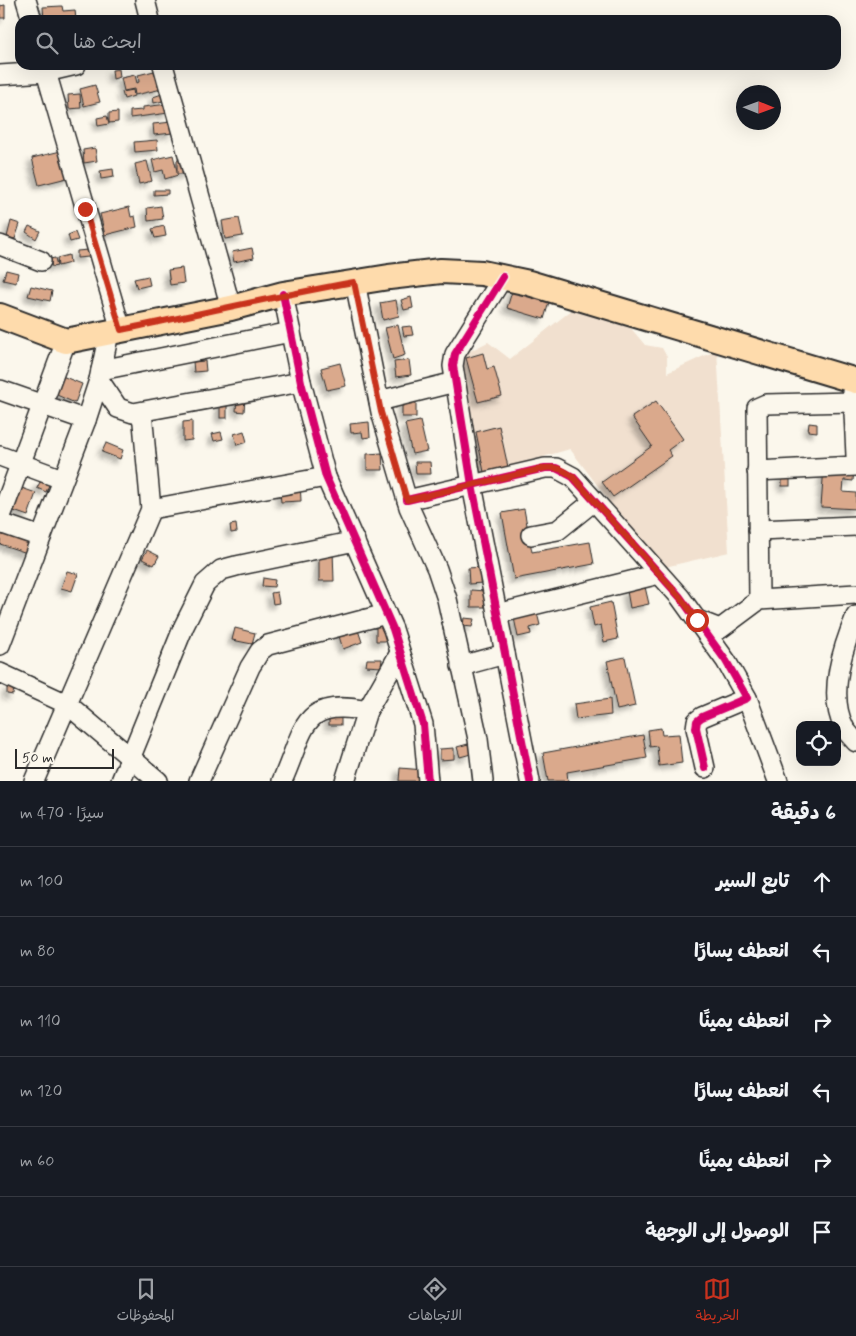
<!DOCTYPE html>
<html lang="ar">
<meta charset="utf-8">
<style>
:root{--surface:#171b24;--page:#242831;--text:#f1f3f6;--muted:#9ea1a6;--line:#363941;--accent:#c8321e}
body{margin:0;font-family:Mynerve,"Playpen Sans Arabic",sans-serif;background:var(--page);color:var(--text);direction:rtl}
.controls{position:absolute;right:15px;bottom:15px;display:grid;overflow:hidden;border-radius:10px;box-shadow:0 5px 20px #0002}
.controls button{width:45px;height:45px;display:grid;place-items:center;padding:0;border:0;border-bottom:1px solid var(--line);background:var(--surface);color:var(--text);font:25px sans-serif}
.compass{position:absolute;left:736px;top:85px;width:45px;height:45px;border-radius:50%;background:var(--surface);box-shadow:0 5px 20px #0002;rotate:91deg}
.scale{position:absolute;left:15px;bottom:12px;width:99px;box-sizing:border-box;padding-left:5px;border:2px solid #2b2b2b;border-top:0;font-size:14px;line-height:18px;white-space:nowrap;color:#2b2b2b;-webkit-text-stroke:4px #fbf7ec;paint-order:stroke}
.stop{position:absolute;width:15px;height:15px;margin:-11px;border:4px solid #c8321e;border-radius:50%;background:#fff}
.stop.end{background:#c8321e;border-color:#fff;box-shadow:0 1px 5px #0008}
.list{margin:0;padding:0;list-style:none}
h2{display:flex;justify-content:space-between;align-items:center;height:65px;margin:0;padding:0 20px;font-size:21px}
h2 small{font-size:16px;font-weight:400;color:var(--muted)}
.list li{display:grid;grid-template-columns:32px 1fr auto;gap:15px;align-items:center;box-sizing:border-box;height:70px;padding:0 20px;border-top:1px solid var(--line)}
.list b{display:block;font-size:19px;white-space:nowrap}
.list em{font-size:16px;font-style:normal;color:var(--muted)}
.icon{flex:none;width:28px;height:28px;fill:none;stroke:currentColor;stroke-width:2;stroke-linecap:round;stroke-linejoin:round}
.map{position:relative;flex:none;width:856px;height:781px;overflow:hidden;direction:ltr}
.search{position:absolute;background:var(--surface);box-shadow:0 5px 20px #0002;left:15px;right:15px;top:15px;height:55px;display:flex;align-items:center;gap:12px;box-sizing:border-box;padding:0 18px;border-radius:15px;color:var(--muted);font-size:19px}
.sheet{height:485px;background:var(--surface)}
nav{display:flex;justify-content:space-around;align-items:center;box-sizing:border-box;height:70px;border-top:1px solid var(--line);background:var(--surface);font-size:14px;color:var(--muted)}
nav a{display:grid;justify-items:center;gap:2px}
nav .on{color:var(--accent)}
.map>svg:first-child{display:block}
.built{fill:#f1e0cf}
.building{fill:#daa98c;stroke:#2b2b2b;filter:url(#shadow)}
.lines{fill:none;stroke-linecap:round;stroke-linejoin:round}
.minor-casing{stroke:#2b2b2b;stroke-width:22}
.major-casing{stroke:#2b2b2b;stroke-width:28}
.minor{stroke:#fbf7ec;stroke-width:19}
.major{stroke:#fedbac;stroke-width:24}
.cycleway-casing{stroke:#fbf7ec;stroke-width:11}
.cycleway{stroke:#d6006c;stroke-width:8}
.route{stroke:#c8321e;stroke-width:6}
</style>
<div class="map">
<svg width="856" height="781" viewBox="0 0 856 781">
<defs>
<filter id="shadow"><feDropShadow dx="-4.5" dy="4.5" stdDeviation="2.5" flood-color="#0004"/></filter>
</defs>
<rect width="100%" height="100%" fill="#fbf7ec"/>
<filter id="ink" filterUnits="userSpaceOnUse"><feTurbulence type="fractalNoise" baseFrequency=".02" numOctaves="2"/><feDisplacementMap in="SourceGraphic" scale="10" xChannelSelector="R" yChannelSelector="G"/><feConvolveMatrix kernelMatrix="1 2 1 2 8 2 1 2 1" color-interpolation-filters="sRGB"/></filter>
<g filter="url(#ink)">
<path class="built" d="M573,309L629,326L645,345L662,348L667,357V373L717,350L729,552L665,567L610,502L570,449L480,475L460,356L488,342L510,359Z"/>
<g class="building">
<path d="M5,5V18H0V6Z"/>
<path d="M62,6L63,11L75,10L76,20H44L43,7Z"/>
<path d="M119,69L120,77L113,79L112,70Z"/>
<path d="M158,70L162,89L135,95L134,89L124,91L121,78L135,75L137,83L139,82L138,75Z"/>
<path d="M95,85L100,102L84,106L80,89Z"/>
<path d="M133,90L134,96L124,99L122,92Z"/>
<path d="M80,94L81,108L69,109L68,95Z"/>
<path d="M162,94L163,101L154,103L153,97Z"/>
<path d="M168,104L169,113L130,118V111L143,110V107Z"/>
<path d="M118,112V122L109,123V113Z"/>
<path d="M107,116L109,124L98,126L97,118Z"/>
<path d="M172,122L173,133L154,135L153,124Z"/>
<path d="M157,140L158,150L135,152L134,142Z"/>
<path d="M95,148L97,161L84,163L83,150Z"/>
<path d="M65,150L71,177L39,185L32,158Z"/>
<path d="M173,155L178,175L165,179L163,170L155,172L152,160Z"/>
<path d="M177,160H186L187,174H177Z"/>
<path d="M147,161L152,181L139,184L135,164Z"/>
<path d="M113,169L114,177L101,179L100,171Z"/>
<path d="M154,190H168V194L154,195Z"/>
<path d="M161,206L163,219L148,221L147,208Z"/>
<path d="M129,207L131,217L135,216L137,227L105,235L100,214Z"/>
<path d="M239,218L243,236L225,239L222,221Z"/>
<path d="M11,221L20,224L15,239L7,237Z"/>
<path d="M29,226L40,231L36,239L26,232Z"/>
<path d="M164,226L166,236L155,238L152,229Z"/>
<path d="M75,232L78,240L70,242L68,235Z"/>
<path d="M252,248L254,258L234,262L232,252Z"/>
<path d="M88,250L89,257L77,258V251Z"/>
<path d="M69,255L70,263L58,266L57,258Z"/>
<path d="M55,258L57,266L52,267L50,259Z"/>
<path d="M182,268L184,283L170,285L168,270Z"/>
<path d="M6,270L18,273L16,283L3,280Z"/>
<path d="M148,276L150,285L137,288L134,279Z"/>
<path d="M31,286L52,291L50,301L28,296Z"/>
<path d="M513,288L537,295L536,299L549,302L544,319L507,308Z"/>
<path d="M411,297L413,308L404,310L401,300Z"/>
<path d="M396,300L399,316L383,320L380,303Z"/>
<path d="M398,325L405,355L393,359L385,328Z"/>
<path d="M411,326L413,335L404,336L402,327Z"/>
<path d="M483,353L487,369L494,367L502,396L478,402L466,358Z"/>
<path d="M409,360L411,375L396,377L394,362Z"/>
<path d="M205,361L206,371L194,372L193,362Z"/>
<path d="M340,363L346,386L327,390L321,368Z"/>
<path d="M57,374L82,384L75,403L50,392Z"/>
<path d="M237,396L245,397L244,412L236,411Z"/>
<rect x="220" y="397" width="7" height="21"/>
<rect x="402" y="401" width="14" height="16"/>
<path d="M656,401L683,439L668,450L672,456L613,497L602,482L652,446L632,417Z"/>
<path d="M192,421V440L183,441V422Z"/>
<path d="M420,421L427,451L412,454L405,424Z"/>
<path d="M369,422L370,437L363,438L362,432L351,433L350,424Z"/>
<path d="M809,423L817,424V432L808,431Z"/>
<path d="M499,426L508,467L484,472L476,432Z"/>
<path d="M244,431L247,442L237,445L234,434Z"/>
<path d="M221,432L223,439L214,441L212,434Z"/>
<path d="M106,443L123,450L120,459L102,452Z"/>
<path d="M382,453L383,470H367V454Z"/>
<path d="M415,462H430L431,474H416Z"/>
<path d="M824,466L854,468L853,481L844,480L843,492L856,493V509L821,507Z"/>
<rect x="782" y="472" width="8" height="14"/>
<path d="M40,482L49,485L46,492L37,488Z"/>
<path d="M300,482L301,501L281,502L279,484Z"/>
<path d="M19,487L36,493L28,516L11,510Z"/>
<path d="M524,509L532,552L590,542L594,564L514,579L502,513Z"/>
<path d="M236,524L237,532L231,533L230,525Z"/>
<path d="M1,533L30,543L27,553L0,544Z"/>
<path d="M147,550L159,556L154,565L142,559Z"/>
<path d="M333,550L334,581H319V551Z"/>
<path d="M482,567L483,583L469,584L468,568Z"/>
<path d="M67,571L78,574L72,591L61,588Z"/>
<path d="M263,578L275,580L274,587L262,586Z"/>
<path d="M645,587L649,604L630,608L627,591Z"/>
<path d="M471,590L485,591V607H471Z"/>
<path d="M277,592L279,603L273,604L271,593Z"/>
<path d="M611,602L618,639L604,642L601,625L594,627L590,607Z"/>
<path d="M537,613L540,625L530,628L531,634L518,637L514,618Z"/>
<path d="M464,618L474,619L472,627L463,626Z"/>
<path d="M355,621L362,642L343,649L336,627Z"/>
<path d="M387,622V641H376V628H369Z"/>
<path d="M235,628L255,633L252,644L232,640Z"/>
<path d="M625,657L635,706L617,710L607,661Z"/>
<path d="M367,659H382L381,667L366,666Z"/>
<path d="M7,687H14L13,695L7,694Z"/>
<path d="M610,699L611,715L576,719L574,704Z"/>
<rect x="329" y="712" width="12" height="13"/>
<path d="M661,728L662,735L679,734L682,763L659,766L657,746L650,747L648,730Z"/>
<path d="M643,735L647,758L567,772L568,781H548L543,753Z"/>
<path d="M468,744L471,754L460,757L457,747Z"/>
<path d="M454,748V759L440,760V749Z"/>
<path d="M400,768L424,770L421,781H399Z"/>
</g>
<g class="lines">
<defs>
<g id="minor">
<path d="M26,0L32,20"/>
<path d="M145,0L150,20"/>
<path d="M44,65L121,330"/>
<path d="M163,65L231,308"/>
<path d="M0,75L46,72L76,65"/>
<path d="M0,245L41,261"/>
<path d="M503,277L455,354L453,366L472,485L530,781"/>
<path d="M355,282L381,412L409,507L437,569L447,599L478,739L483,781"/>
<path d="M283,294L301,382L326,477L393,629L423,724L428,781"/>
<path d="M101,370L291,332"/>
<path d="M99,380L118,408L133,413L301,382"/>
<path d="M0,390L86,420"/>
<path d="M853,391L856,456"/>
<path d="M379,401L455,382"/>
<path d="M0,456L62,479"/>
<path d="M757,471L856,466"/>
<path d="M407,500L545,468H556L573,477L680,597L726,661L747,698L702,717L697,721L696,728L705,768"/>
<path d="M151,509L326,477"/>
<path d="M0,519L66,341"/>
<path d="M0,523L41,537"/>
<path d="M758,530L856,526"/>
<path d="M531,535L558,530L594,501"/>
<path d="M759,600L757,408L766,404L853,402"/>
<path d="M497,614L659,574"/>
<path d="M856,616C843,647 827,694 844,727C846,732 852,737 856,742"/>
<path d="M697,620L720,629L759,600L856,594"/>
<path d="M0,645L86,420L99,380L109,333"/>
<path d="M461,666L505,654"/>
<path d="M0,673L67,704L158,781"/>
<path d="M747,698L778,781"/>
<path d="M34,781L151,509L142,412"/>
<path d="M121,781L184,626L205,584L221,570L236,566L355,541"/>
<path d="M199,781L250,667L260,651L268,645L386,614"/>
<path d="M282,781C305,731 300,697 367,711"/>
<path d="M345,781L367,711L400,653"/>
</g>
<path id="major" d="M0,316L66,341L231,308L283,294L389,277L441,271L482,273L529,283L856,381"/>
</defs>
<use href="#minor" class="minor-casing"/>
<use href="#major" class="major-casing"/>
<use href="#minor" class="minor"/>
<use href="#major" class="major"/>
<defs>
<g id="cycleway">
<path d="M503,277L455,354L453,366L472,485L530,781"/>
<path d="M283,294L301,382L326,477L393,629L423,724L428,781"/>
<path d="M407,500L545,468H556L573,477L680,597L726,661L747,698L702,717L697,721L696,728L705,768"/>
</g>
</defs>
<use href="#cycleway" class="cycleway-casing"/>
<use href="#cycleway" class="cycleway"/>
</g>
</g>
<g class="lines" filter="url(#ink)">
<path class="route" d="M85,209L121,330C199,314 276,296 354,282L381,412L407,500L545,468C557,467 563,469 573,477L680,597L697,620"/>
</g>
</svg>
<div class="controls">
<button><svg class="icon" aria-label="locate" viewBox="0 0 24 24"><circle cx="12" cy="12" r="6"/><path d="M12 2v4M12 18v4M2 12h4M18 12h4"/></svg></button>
</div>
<svg class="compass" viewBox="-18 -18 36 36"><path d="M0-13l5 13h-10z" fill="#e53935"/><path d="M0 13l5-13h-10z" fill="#9ea1a6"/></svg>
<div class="scale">50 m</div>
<div class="stop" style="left:697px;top:620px"></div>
<div class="stop end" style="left:85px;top:209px"></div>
<div class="search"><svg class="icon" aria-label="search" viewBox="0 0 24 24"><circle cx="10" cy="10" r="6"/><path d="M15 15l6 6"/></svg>ابحث هنا</div>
</div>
<section class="sheet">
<h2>6 دقيقة<small>سيرًا · 470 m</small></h2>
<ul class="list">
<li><svg class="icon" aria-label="ahead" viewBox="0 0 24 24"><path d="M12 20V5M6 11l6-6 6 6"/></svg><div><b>تابع السير</b></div><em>100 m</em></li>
<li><svg class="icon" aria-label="left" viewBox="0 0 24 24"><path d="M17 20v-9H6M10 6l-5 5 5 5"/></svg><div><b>انعطف يسارًا</b></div><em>80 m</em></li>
<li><svg class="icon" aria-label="right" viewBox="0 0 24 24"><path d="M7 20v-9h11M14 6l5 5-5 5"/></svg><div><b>انعطف يمينًا</b></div><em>110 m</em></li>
<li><svg class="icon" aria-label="left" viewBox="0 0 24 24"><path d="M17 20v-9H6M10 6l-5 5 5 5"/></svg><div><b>انعطف يسارًا</b></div><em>120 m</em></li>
<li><svg class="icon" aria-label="right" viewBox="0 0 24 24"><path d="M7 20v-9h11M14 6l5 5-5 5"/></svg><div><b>انعطف يمينًا</b></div><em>60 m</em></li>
<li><svg class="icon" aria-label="arrive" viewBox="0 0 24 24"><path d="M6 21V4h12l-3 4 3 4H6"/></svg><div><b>الوصول إلى الوجهة</b></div></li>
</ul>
</section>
<nav>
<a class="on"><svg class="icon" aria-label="map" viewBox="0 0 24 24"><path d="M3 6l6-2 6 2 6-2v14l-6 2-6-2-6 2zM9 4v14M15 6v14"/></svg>الخريطة</a>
<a><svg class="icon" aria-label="directions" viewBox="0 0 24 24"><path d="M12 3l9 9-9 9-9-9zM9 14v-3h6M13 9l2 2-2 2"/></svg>الاتجاهات</a>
<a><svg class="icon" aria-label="saved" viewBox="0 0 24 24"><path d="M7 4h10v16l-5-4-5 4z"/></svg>المحفوظات</a>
</nav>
